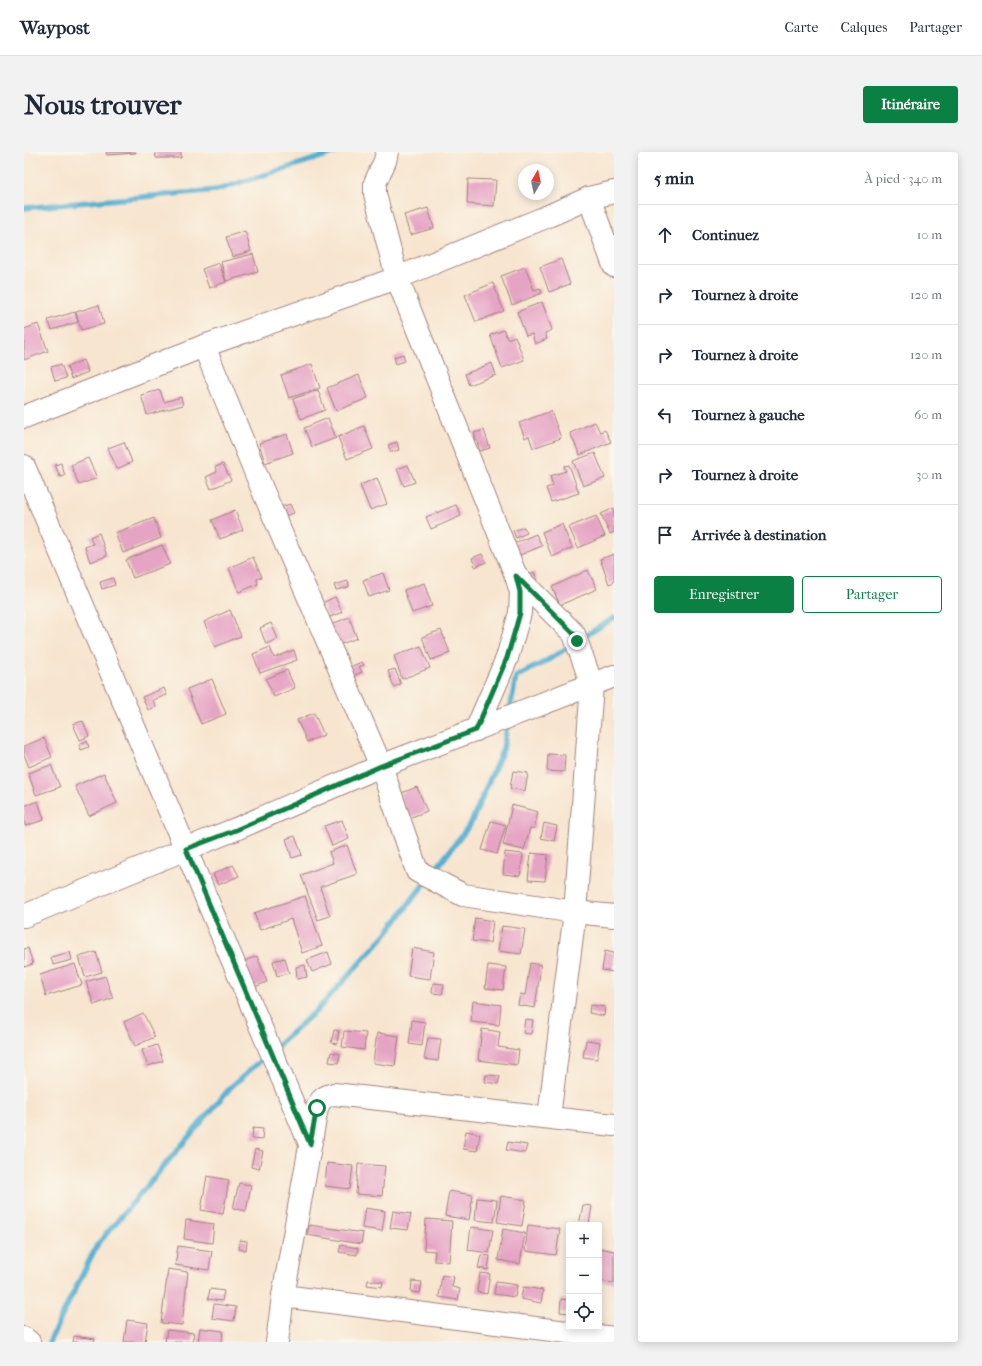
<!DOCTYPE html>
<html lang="fr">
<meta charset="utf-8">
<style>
:root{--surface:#fff;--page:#f2f2f3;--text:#1f2937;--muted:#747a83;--line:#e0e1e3;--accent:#0b8043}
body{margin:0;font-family:"IM FELL French Canon",serif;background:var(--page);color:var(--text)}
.controls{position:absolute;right:12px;bottom:12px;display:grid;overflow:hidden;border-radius:4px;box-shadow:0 2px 10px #0003}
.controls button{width:36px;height:36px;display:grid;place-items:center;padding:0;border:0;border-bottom:1px solid var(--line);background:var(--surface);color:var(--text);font:20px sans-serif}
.compass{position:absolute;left:494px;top:12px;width:36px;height:36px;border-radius:50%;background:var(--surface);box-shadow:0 2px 10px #0003;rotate:9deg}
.stop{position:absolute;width:12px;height:12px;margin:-9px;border:3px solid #0b8043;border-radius:50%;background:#fff}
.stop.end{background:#0b8043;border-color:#fff;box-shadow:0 1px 4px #0008}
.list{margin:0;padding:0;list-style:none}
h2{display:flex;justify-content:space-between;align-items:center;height:52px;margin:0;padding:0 16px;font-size:17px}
h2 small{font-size:13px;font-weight:400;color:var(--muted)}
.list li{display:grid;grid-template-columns:26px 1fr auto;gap:12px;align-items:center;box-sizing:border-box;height:60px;padding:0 16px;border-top:1px solid var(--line)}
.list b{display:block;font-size:15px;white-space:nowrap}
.list em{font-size:13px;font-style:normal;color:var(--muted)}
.actions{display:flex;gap:8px;padding:12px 16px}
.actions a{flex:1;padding:9px 0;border:1px solid var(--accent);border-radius:4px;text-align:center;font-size:14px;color:var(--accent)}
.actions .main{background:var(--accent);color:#fff}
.icon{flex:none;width:22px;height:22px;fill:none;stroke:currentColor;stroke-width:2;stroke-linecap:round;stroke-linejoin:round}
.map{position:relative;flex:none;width:590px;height:1190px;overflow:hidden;border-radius:4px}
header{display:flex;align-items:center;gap:24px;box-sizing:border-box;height:56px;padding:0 20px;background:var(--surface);border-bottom:1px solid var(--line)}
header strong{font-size:19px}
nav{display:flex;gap:22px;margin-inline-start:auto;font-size:14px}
.intro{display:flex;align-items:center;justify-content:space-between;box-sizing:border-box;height:96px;padding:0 24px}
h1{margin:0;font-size:28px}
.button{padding:10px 18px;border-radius:4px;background:var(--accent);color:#fff;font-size:14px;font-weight:700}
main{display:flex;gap:24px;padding:0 24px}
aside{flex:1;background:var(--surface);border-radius:4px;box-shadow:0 2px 10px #0003}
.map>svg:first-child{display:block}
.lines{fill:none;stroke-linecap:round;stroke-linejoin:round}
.stream{stroke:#55b0d2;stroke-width:5.5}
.building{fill:#e6a4c5}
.minor-casing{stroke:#a0827d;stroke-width:24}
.minor{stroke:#fff;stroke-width:22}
.route{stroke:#0b8043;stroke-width:5}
</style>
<header>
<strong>Waypost</strong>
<nav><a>Carte</a><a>Calques</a><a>Partager</a></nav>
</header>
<div class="intro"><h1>Nous trouver</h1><a class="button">Itinéraire</a></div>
<main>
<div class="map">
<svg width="590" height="1190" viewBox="0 0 590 1190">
<rect width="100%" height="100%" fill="#fbf7ec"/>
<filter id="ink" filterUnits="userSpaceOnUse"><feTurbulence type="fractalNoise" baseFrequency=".025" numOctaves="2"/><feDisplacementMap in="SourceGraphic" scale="8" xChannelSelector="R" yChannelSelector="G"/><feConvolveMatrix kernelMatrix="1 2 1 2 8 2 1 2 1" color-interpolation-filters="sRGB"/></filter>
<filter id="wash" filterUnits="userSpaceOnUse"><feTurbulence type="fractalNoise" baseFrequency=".012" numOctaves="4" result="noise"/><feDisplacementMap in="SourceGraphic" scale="16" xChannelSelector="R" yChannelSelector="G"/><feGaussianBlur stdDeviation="0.9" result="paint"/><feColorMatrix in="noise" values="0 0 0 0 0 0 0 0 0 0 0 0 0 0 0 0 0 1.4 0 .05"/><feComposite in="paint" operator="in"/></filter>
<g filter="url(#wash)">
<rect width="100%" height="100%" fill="#f7e5cf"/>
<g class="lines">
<g class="stream">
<path d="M0,56L193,38L313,0"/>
<path d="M556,487L590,466"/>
<path d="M486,558L492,525L524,508L549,492"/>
<path d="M409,721L447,671L479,597L484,570"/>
<path d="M251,896L294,857L362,782L403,728"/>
<path d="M25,1190L73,1093L207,935L243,903"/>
</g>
</g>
<g id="blocks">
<g class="building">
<path d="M82,0H112V1L83,3Z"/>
<path d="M131,0H157V6H132Z"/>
<path d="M444,27L472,28L470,54L443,52Z"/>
<path d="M404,56L410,76L386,83L380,63Z"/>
<path d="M221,79L227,99L208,105L202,85Z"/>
<path d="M229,102L234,120L202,129L197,110Z"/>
<path d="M537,107L546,132L525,140L516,115Z"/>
<path d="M195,111L202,130L185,136L178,117Z"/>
<path d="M501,115L510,138L516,136L518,141L488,153L477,124Z"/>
<path d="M469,131L480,159L452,170L441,143Z"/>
<path d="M518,150L528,178L521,181L523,187L511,192L508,182L502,184L493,160Z"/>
<path d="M75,153L80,172L57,178L52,160Z"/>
<path d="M51,160L54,170L28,178L24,168Z"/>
<path d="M14,172L24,199L0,208V177Z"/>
<path d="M480,178L483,187L491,184L500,208L478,216L466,183Z"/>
<path d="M379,202L381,209L372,212L370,205Z"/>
<path d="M59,208L64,220L47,227L43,215Z"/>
<path d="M468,211L472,223L445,233L441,222Z"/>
<path d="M37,212L42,226L31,229L27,215Z"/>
<path d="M288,212L296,236L265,246L257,223Z"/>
<path d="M335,223L344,246L312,259L303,236Z"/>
<path d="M136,238L140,250L157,245L159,253L123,263L117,243Z"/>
<path d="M294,238L301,258L277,267L269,247Z"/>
<path d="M527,259L537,286L509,296L505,284L501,286L495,271Z"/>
<path d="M304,266L312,286L288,295L280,276Z"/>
<path d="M571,270L576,280L581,278L587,290L556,303L546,281Z"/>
<path d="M340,274L349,297L323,307L314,285Z"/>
<path d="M460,278L466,296L456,299L450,281Z"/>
<path d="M263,282L269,301L241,311L235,291Z"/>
<path d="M100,290L108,310L93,317L84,296Z"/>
<path d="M373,290L375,298L367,300L364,293Z"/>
<path d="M571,301L581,326L559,334L549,309Z"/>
<path d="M64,306L73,326L55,333L47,313Z"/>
<path d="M37,311L41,324L36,325L31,313Z"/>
<path d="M199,312L207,328L187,337L182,325L193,320L191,315Z"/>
<path d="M384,313L391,330L380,334L373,317Z"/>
<path d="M545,313L555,341L527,350L522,336L529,334L526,324L542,319L540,314Z"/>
<path d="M353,326L363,352L346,358L336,333Z"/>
<path d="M266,352L270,361L261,364L257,355Z"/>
<path d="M432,353L437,364L407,377L402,365Z"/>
<path d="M590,356V380L586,382L577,362Z"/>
<path d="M211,358L219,378L196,387L188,368Z"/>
<path d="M572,364L581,384L554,396L545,375Z"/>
<path d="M130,366L137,386L99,401L91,381Z"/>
<path d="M538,372L548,396L528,405L518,380Z"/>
<path d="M500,375L503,381L492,386L489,379Z"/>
<path d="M75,381L83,404L66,410L61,395L69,392L66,385Z"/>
<path d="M512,382L518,394L491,405L486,393Z"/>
<path d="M138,393L146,412L109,426L102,408Z"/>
<path d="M458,402L462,410L451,415L448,406Z"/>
<path d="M590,402V430L585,432L576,407Z"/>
<path d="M229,405L238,425L233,427L234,432L215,440L205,416Z"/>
<path d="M564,418L573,437L536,453L528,435Z"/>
<path d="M510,420L513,427L504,431L501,425Z"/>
<path d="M359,421L365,438L345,445L339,428Z"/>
<path d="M89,426L91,433L78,437L76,430Z"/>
<path d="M324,429L325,435L312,438L310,433Z"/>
<path d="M400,431L408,454L388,461L380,438Z"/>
<path d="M311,445L318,460L304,466L298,451Z"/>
<path d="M206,458L217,484L191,495L180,470Z"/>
<path d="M325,465L333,486L315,493L306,473Z"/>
<path d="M247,471L254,487L242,492L236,476Z"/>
<path d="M417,478L426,501L407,508L398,485Z"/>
<path d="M397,494L406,516L378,527L370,504Z"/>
<path d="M246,495L250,506L270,498L273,508L236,521L229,502Z"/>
<path d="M338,510L340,513L335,515L338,520L327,525L323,516Z"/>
<path d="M371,517L377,532L370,535L364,519Z"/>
<path d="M263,518L271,536L250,545L242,527Z"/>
<path d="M188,527L202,562L177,572L163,537Z"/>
<path d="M140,536L143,543L129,548L132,555L124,558L118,545Z"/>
<path d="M290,561L300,583L283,590L273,568Z"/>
<path d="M59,569L65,584L56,588L49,572Z"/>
<path d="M20,586L28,605L5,615L0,603V594Z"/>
<path d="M63,589L65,595L57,598L55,592Z"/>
<path d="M524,602L541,603L540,620L523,619Z"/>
<path d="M27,613L36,635L12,643L4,621Z"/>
<path d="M489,619L504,621L501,639L486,636Z"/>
<path d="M80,621L93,651L65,664L51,634Z"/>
<path d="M393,635L403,659L385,666L375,642Z"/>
<path d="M14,649L20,668L1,674L0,654Z"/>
<path d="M488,653L514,660L510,677L506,676L500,698L479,693Z"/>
<path d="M318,668L325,687L308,694L300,674Z"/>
<path d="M467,669L482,673L473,702L458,698Z"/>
<path d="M520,671L533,674L530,689L517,686Z"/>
<path d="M271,684L278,703L268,706L262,687Z"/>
<path d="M323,693L333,722L296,735L306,764L294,768L277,723L309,711L305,700Z"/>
<path d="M481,700L499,702L496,724L479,722Z"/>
<path d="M507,701L524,703L521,729L504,728Z"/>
<path d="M209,713L215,724L194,733L189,722Z"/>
<path d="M281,744L298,794L278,801L267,767L236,778L230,761Z"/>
<path d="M451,766L469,769L466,791L448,789Z"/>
<path d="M478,774L501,777L497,802L474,799Z"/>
<path d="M4,796L9,812L0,815V797Z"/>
<path d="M388,796L410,800L406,827L384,824Z"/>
<path d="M581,799L590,801V820L578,818Z"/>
<path d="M46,800L48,808L29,813L27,805Z"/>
<path d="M72,800L78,820L61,825L55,805Z"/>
<path d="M304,800L308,812L288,820L283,808Z"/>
<path d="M233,804L243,830L223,838L213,812Z"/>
<path d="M261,806L265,821L253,824L249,809Z"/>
<path d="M506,811L517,813L511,856L494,853L496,842L501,843Z"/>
<path d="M51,812L58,833L22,844L16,823Z"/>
<path d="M281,813L283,825L273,827L272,815Z"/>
<path d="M464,813L482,815L479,838L461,836Z"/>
<path d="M81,824L89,846L70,853L62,830Z"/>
<path d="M409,831L420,832L418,842L408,841Z"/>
<path d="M449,849L477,853L475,873L447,870Z"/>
<path d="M566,853L581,855L580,864L565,861Z"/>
<path d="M119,861L131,885L111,894L100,870Z"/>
<path d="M501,867L509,868L507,882L499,881Z"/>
<path d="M388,868L401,870L398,894L385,892Z"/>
<path d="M458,877L476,880L474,895L495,898L493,913L454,908Z"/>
<path d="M310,878L315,879L313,892L307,891Z"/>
<path d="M320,879L342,881L340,898L318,895Z"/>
<path d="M353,881L375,884L371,914L349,911Z"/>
<path d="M404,886L417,887L414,909L400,907Z"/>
<path d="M562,888L576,890L573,907L559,905Z"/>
<path d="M133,893L139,909L124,914L118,898Z"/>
<path d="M307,900L316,902L314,911L305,910Z"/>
<path d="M462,923L476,924L474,932L461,930Z"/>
<path d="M229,976L239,977L238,988L228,987Z"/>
<path d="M442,979L456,982L453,999L439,997Z"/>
<path d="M484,990L503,993L501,1001L482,998Z"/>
<path d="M231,997L239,999L235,1017L227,1015Z"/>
<path d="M303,1011L329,1014L326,1037L301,1034Z"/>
<path d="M334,1012L361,1014L358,1044L332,1042Z"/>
<path d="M183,1024L205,1028L199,1062L177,1058Z"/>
<path d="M215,1031L227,1033L222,1059L209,1056Z"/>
<path d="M425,1039L449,1043L445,1068L421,1064Z"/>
<path d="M477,1044L502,1048L498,1074L473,1070Z"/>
<path d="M453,1046L473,1048L470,1070L451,1068Z"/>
<path d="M559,1053L568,1054L565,1073H555Z"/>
<path d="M341,1056L361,1059L358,1079L338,1076Z"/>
<path d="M369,1059L387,1062L384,1078L366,1076Z"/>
<path d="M402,1067L428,1069L425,1110L410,1109L411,1099L400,1098Z"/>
<path d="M162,1068L190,1072L188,1091L160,1087Z"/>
<path d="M285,1073L339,1081L337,1092L283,1083Z"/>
<path d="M504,1073L536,1077L532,1103L501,1099Z"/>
<path d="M447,1075L469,1078L465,1101L444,1098Z"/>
<path d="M479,1077L501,1081L496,1112L474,1108Z"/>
<path d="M216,1088L223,1089L222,1098L215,1097Z"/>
<path d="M317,1093L334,1096L333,1103L315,1100Z"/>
<path d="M154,1094L188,1099L185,1118L151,1113Z"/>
<path d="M575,1096L590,1099V1131L575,1129Z"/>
<path d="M457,1103L466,1104L464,1118L454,1116Z"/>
<path d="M144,1117L164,1120L158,1173L137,1171Z"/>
<path d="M456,1121L466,1122L463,1142L453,1140Z"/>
<path d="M418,1123L430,1125L428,1135L436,1137L434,1148L415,1145Z"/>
<path d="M344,1128L359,1130L358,1135L343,1133Z"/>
<path d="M388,1129L398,1130L396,1141L387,1140Z"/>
<path d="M472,1130L493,1133L491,1145L470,1142Z"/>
<path d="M499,1135L519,1138L517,1151L497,1147Z"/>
<path d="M186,1137L200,1139L198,1149L184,1147Z"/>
<path d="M537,1147L545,1148V1161L536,1160Z"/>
<path d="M190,1152L212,1155L210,1169L188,1166Z"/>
<path d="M103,1168L124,1171L121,1190H100Z"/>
<path d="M176,1176L199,1179L198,1190H174Z"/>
<path d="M143,1178L170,1181L168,1190H141Z"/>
<path d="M50,1184L71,1187L70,1190H49Z"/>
</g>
</g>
</g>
<g filter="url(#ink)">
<use href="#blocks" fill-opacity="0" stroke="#a0827d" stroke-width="1"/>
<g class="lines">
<defs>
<g id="minor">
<path d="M363,0L361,9L351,31V42L373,126L492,424L497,440L496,461L483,506L452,578"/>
<path d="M565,46L590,114"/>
<path d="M180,194L239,339L357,614L393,719L439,743L551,760L590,764"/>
<path d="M0,265L180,194L373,126L522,65L565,46L590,40"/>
<path d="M0,314L286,992"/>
<path d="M492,424L550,482L568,533L551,760L525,965"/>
<path d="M0,764L162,697L212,677L357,614L590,524"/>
<path d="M259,1144L590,1186"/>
<path d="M0,1186L5,1190"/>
<path d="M253,1190L259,1144L293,956C296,947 301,944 310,942L590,973"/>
</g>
</defs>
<use href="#minor" class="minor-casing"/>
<use href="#minor" class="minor"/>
</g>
</g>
<g class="lines" filter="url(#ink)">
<path class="route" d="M293,956L286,992L162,697L212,678L357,614L452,578L483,506L496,461V440L492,424L550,482L553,489"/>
</g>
</svg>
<div class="controls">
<button>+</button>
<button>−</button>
<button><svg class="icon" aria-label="locate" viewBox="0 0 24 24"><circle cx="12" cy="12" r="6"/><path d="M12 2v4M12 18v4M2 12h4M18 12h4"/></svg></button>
</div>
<svg class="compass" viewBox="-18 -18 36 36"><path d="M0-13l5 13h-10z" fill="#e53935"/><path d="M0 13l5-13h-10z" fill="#747a83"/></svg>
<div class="stop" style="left:293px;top:956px"></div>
<div class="stop end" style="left:553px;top:489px"></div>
</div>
<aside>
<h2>5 min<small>À pied · 340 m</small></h2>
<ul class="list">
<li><svg class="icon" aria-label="ahead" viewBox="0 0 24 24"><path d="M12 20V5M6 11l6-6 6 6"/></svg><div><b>Continuez</b></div><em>10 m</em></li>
<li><svg class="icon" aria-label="right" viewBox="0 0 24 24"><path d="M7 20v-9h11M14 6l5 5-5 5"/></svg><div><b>Tournez à droite</b></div><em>120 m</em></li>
<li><svg class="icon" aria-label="right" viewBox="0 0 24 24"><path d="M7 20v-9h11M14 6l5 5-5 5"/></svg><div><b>Tournez à droite</b></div><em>120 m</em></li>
<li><svg class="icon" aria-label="left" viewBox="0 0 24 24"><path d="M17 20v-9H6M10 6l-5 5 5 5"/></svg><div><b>Tournez à gauche</b></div><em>60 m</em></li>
<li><svg class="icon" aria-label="right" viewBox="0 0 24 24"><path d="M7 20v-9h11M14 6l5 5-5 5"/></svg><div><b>Tournez à droite</b></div><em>30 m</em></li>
<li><svg class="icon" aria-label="arrive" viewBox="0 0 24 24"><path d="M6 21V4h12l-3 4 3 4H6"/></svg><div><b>Arrivée à destination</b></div></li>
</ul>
<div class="actions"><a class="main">Enregistrer</a><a>Partager</a></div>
</aside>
</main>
